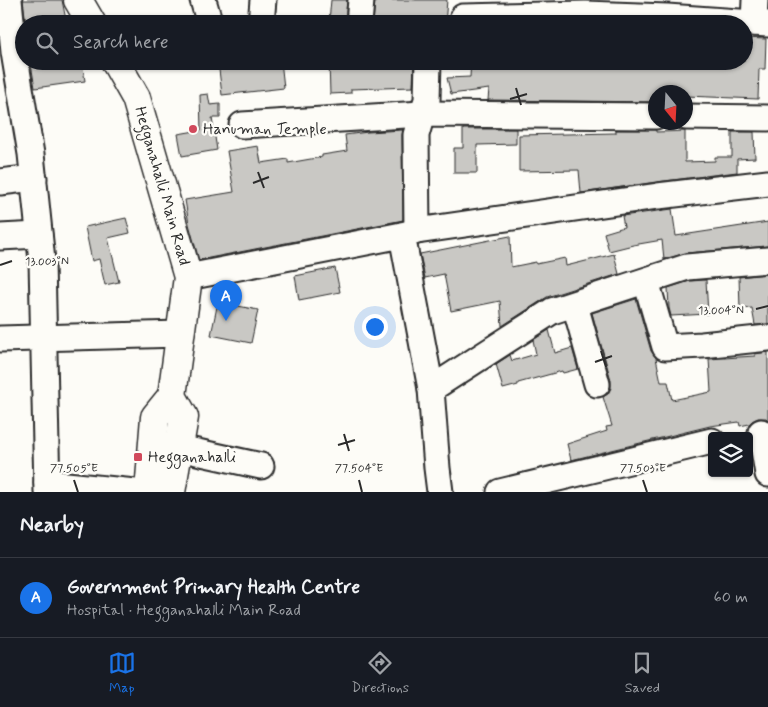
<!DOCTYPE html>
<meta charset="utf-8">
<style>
:root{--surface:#171b24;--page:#20242c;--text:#f1f3f6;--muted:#9ea1a6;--line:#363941;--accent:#1a73e8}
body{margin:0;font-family:Mynerve,sans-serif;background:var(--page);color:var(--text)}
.controls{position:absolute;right:15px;bottom:15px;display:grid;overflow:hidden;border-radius:5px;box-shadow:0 1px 4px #0004}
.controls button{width:45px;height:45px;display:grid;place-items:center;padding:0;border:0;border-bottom:1px solid var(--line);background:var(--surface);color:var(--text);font:25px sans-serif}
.compass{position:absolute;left:648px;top:85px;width:45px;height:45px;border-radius:50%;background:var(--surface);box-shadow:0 1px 4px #0004;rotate:162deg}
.you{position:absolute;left:374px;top:326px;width:18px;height:18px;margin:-12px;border:4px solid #fff;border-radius:50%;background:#1a73e8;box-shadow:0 0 0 8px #1a73e833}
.badge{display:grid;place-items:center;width:32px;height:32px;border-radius:50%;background:var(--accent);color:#fff;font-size:16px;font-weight:700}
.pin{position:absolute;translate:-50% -41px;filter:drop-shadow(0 1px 2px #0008)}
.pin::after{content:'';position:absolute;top:26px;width:18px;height:15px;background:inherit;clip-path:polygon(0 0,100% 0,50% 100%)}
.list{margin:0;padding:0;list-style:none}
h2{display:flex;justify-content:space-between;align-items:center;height:65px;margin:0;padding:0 20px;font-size:21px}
h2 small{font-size:16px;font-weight:400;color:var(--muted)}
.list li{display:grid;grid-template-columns:32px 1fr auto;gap:15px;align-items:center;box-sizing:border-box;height:80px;padding:0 20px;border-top:1px solid var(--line)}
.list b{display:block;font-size:19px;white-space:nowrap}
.list p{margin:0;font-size:16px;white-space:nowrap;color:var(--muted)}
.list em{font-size:16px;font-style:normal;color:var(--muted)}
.icon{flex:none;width:28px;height:28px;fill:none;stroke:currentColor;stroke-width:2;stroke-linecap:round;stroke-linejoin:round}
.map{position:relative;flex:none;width:768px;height:492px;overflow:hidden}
.search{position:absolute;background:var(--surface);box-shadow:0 1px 4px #0004;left:15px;right:15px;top:15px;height:55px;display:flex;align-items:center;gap:12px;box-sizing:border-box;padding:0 18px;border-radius:28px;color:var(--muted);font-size:19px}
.sheet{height:145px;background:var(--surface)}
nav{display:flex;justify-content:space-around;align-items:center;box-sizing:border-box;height:70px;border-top:1px solid var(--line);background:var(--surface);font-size:14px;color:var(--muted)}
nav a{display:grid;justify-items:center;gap:2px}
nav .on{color:var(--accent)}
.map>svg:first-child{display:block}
.building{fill:#c9c8c4;stroke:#2b2b2b}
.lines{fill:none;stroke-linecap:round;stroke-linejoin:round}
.minor-casing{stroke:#2b2b2b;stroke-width:29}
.major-casing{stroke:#2b2b2b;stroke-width:31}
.minor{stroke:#fdfcf7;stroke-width:25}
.major{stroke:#fdfcf7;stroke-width:28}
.ticks{fill:none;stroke:#2b2b2b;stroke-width:2}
.poi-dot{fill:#d1495b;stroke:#fdfcf7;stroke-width:2}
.labels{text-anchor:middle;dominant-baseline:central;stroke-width:4.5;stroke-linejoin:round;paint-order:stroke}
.poi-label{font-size:16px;fill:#2b2b2b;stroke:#fdfcf7;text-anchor:start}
.street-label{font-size:16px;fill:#2b2b2b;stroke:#fdfcf7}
.ticks-label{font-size:12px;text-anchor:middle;fill:#2b2b2b;stroke:#fdfcf7;stroke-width:4.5;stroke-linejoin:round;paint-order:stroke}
</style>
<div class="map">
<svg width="768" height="492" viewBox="0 0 768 492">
<rect width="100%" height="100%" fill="#fdfcf7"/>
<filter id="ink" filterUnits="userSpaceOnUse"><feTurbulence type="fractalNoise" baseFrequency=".02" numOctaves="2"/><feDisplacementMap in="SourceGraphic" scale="10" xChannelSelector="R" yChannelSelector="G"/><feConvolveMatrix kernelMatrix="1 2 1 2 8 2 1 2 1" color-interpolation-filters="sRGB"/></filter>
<g filter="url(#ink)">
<g class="building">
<path d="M23,0H62L66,20L50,24H26Z"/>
<path d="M331,0H347L345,22L329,21Z"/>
<path d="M375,0H447L445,24H422V22L373,23Z"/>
<path d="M744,38L766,39L765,69H759L758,99L686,96V92H656V102L488,100L489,89L451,94L447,78L470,77L471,61H744Z"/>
<path d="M52,61H82L85,81L35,88L31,64Z"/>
<path d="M218,61H281L284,88L222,95Z"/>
<path d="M329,61H414L413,87L351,89V93L330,94Z"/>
<path d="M208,94L210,105L220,104V118H212L217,150L182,156L178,134L201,130L200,95Z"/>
<path d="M463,129H516V144L477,145V173H454V148H463Z"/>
<path d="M403,130L402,135L403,220L199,260L189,224L185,200L234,192L227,151L258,146L261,163L288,159V163L322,157V155L347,151L345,135L368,132Z"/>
<path d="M616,130H656V132L685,131V162L715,161V157H732V132H754L755,158L737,159V172L656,182L581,193L579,170L519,171V135L616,133Z"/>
<path d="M672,209L676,236L768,222V246L686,253L664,259L662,240L633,245L609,251L604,233L624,227L622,216Z"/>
<path d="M126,218L130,233L108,238L119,282L105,285L99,259L92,261L85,227Z"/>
<path d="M510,236L511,267L536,262V264L565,258L566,266L614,254L619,274L547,297L502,326L500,301L451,311L444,274L425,278L420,254Z"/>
<path d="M335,268L340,292L299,300L295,276Z"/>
<path d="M768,274V324L755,325L752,308L740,309L739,277Z"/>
<path d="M706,280L708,314L671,316L669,308L668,288L690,281Z"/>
<path d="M636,299L651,351L656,358L661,382H668L672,400L711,392L709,359L755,356V354L768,352V420L766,418H758L752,421L749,424L740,426L739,422L710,426L571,460L567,444L607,431L606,427L612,426L603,397L608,394L611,388V380L592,313Z"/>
<path d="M218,302L258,310L251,343L211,335Z"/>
<path d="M549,330L555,353L572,348L578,369L563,373L562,371L518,383V385L503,389L496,364L510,355L512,361L536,354L533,340Z"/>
</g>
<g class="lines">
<defs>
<g id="minor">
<path d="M9,0L14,52L31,154L42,261L47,492"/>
<path d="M203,0L210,24"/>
<path d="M463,17L585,14L667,17L768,24"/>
<path d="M754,23L755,0"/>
<path d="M261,24L263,0"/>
<path d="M359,24L361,0"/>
<path d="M686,117L768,118"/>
<path d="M242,125L422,114L656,116"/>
<path d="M0,182L34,178"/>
<path d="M417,231L416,135L422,114L427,100L428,61"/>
<path d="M402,235L431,389L437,468L440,492"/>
<path d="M0,237L39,235"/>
<path d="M188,277L402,235L417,231L658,196L768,183"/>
<path d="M646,281L665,347L702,345L768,338"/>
<path d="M575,305L597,384"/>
<path d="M0,339L180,334"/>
<path d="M431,389L552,311L687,267L768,260"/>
<path d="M761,432L768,474"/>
<path d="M179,448L261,466"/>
<path d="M47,483L135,492"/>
<path d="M500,492L712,441"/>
</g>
<g id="major">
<path d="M78,0L92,24"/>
<path d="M115,61L136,98L188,277L172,396L184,417L171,492"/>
<path d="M149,492L155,417L172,396"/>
</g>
</defs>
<use href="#minor" class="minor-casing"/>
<use href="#major" class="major-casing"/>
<use href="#minor" class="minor"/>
<use href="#major" class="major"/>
</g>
</g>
<path class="ticks" d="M516,88L521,105M510,99L527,94M258,172L264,188M253,183L269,177M0,265L12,261M756,309L768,306M601,351L606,367M595,362L612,356M344,434L349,451M338,445L355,440M74,480L78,492M359,480L362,492M643,480L647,492"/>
<g class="poi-dot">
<circle cx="193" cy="129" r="5"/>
<rect x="133" y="452" width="10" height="10" rx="2.5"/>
</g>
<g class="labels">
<g class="poi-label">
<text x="203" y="129">Hanuman Temple</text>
<text x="148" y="457">Hegganahalli</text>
</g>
<g class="street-label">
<text transform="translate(162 186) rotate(74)">Hegganahalli Main Road</text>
</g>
</g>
<g class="ticks-label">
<text x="47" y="265">13.003°N</text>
<text x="721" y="314">13.004°N</text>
<text x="74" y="472">77.505°E</text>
<text x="359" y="472">77.504°E</text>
<text x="643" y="472">77.503°E</text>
</g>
</svg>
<div class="controls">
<button><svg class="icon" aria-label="layers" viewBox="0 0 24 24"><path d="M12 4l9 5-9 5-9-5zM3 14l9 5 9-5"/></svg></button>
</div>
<svg class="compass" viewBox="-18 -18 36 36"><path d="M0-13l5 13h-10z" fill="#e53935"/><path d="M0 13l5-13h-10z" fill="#9ea1a6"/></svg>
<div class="you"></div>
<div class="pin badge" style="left:226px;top:321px">A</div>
<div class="search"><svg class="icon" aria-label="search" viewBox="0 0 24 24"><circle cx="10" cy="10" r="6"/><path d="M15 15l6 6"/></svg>Search here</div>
</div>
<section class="sheet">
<h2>Nearby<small></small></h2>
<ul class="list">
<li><span class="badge">A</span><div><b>Government Primary Health Centre</b><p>Hospital · Hegganahalli Main Road</p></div><em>60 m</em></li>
</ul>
</section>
<nav>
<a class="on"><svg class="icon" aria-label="map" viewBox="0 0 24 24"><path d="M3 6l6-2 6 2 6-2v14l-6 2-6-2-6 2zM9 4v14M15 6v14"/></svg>Map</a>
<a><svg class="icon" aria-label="directions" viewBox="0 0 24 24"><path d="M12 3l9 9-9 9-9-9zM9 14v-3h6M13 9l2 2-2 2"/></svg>Directions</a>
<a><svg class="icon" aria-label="saved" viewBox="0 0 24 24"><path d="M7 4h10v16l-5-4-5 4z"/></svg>Saved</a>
</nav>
